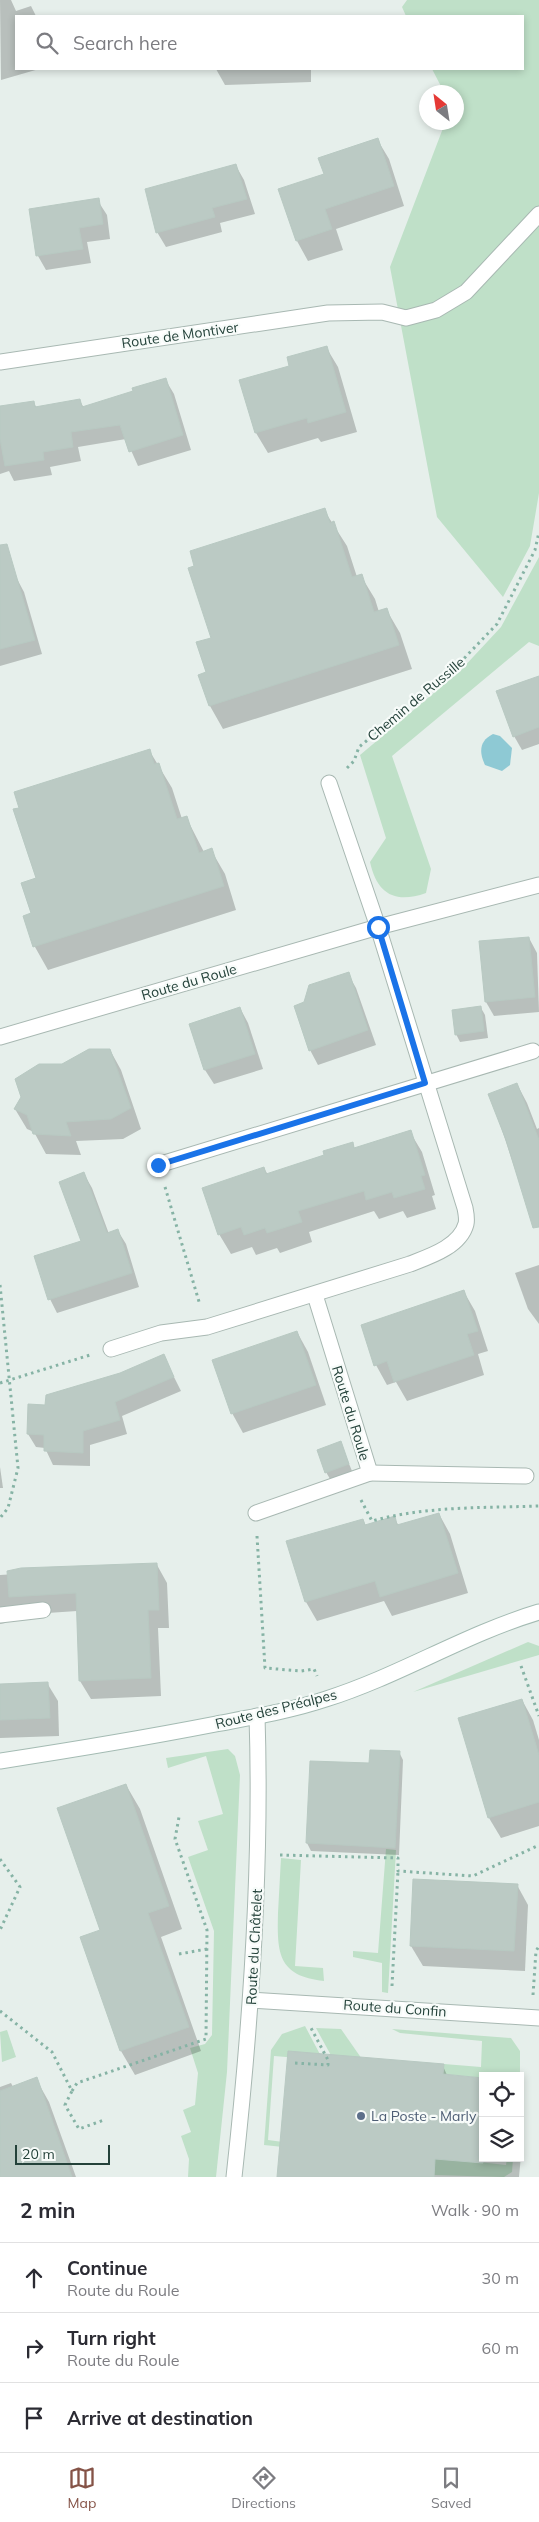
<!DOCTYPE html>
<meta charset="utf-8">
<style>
:root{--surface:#fff;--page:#f7f7f7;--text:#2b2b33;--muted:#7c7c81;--line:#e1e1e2;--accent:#855347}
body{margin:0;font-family:Mulish,sans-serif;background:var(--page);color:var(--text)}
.controls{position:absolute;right:15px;bottom:15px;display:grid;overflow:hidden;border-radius:0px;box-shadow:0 2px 8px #0003}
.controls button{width:45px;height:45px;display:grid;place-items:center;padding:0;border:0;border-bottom:1px solid var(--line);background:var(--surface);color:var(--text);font:25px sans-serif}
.compass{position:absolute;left:419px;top:85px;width:45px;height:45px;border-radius:50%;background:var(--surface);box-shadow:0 2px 8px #0003;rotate:330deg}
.scale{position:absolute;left:15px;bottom:12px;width:95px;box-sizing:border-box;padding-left:5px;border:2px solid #24423a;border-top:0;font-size:14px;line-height:18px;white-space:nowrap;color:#24423a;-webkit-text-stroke:4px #f7fbf9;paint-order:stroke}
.stop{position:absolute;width:15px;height:15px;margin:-11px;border:4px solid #1a73e8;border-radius:50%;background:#fff}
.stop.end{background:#1a73e8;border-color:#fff;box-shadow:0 1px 5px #0008}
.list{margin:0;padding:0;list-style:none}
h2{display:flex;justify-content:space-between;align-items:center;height:65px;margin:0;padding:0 20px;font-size:21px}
h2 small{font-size:16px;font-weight:400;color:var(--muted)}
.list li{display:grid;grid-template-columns:32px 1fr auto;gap:15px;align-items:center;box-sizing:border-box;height:70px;padding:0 20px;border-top:1px solid var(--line)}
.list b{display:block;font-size:19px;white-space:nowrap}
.list p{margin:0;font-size:16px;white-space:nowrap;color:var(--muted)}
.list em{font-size:16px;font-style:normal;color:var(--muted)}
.icon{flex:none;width:28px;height:28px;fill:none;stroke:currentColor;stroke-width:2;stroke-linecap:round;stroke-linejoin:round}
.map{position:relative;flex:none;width:539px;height:2177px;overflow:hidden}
.search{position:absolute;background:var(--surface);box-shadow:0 2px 8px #0003;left:15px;right:15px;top:15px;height:55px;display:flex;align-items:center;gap:12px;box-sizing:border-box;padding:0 18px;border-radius:0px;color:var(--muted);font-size:19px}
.sheet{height:275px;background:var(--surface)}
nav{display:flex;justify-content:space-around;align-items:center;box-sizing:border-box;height:70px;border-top:1px solid var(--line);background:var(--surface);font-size:14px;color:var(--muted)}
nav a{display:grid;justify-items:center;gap:2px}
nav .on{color:var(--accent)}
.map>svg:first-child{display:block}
.green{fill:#bfe0c8}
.water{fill:#8ec9d4}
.shadow{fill:#0003}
.building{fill:#bbcac4;stroke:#b8c9c2}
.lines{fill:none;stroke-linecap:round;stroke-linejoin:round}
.lane-casing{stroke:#a8b8b2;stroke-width:17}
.street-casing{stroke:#a8b8b2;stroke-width:17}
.secondary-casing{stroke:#a4bbb3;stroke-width:17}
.path{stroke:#86b3a5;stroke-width:3;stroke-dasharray:2.5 4;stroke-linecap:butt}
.lane{stroke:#fff;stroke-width:15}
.street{stroke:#fff;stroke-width:15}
.secondary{stroke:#fff;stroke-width:15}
.route{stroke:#1a73e8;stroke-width:6}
.service-dot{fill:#5c6f8a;stroke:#f7fbf9;stroke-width:2}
.labels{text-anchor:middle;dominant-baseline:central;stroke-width:4.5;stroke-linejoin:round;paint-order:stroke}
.street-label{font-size:14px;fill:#24423a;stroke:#f7fbf9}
.service-label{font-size:14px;fill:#4e5e75;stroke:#f7fbf9;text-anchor:start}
</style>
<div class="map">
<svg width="539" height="2177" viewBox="0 0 539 2177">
<rect width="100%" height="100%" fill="#e6efeb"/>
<g class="green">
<path d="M407,0H539V493L530,546L503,597L437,517L390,267L445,123L456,122V92H444L432,69H523V16H406L402,7Z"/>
<path d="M539,557V646L529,642L392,756L431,869L426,893C395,904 377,894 370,862L386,838L360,755L460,671L501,627Z"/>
<path d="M528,1642L539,1646V1655L413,1692Z"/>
<path d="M228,1749L235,1756L240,1775L227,2072L216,2177H188L189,2159L181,2136L191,2132L183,2110L195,2105L198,2073L190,2048L205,2044L212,2035L214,1931L188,1857L208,1850L198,1821L223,1814L206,1756L168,1768L166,1758Z"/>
<path d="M386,1849L396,1850L388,1993L382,1992V1963L353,1957V1951L378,1953Z"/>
<path d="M281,1858L301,1860L295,1966L323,1968L324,1981C278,1976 277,1953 278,1913C279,1894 280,1876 281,1858Z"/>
<path d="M305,2026L323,2060L274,2056L268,2140L283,2142V2147L264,2145L271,2050L282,2034Z"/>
<path d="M316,2028L341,2029L364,2062L333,2059Z"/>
<path d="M392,2029L511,2038L520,2051V2076H483V2078L443,2074L444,2064L481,2067L482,2041L400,2033Z"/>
<path d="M7,2030L16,2057L2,2062L0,2032Z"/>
<path d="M433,2157L506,2165L507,2158H513L512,2172L504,2177L431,2175Z"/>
</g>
<path class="water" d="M493,734L500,736L512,748L510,765L502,771L485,765C479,752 479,741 493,734Z"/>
<g class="shadow">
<path d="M0,0H11L16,11L31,6L36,16H16V69H39L1,80Z"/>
<path d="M216,69H311V82L225,85Z"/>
<path d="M377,139L389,159L404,206L336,229L343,250L308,261L297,241L280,190L325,175Z"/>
<path d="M236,166L244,180L255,214L220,223L222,232L166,247L157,232Z"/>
<path d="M98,201L107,215L110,239L87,242L91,263L46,270L38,256L30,210Z"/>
<path d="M326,347L338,367L357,432L321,442L318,438L268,453L256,433L241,381L291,367Z"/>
<path d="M165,379L174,394L191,450L138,466L126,439L78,447L81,461L50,467L52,475L14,481L9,471L0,474V408L33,402L37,408L80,401L84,408L135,392Z"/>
<path d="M324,510L347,546L357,577L361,576L375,599L379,612L386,609L400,633L412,669L223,729L210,706L200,676L207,673L213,638Z"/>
<path d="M16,577L24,592L42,654L0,666V582Z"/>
<path d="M539,677V744L522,750L514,736Z"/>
<path d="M149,750L172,788L182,819L186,817L204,852L211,850L225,874L236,910L48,970L35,947L25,916L32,914L37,879Z"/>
<path d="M529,938L537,953L539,1012L494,1016L486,1002Z"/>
<path d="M348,974L356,988L376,1045L318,1065L310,1050L305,1003Z"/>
<path d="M240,1008L248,1023L263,1069L214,1084L205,1070L191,1024Z"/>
<path d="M481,1008L485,1015L488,1038L460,1042L456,1034Z"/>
<path d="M110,1050L121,1070L141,1129L123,1139L76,1141L81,1155L46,1154L34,1132L27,1129L15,1109L63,1065Z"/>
<path d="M517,1084L527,1103L537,1129L539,1128V1210L523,1193L490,1094Z"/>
<path d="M410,1132L422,1152L435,1195L432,1196L436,1209L407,1218L403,1211L379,1219L374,1211L309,1232L312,1242L280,1253L277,1248L256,1255L252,1247L231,1254L219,1234L264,1168L268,1175L326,1156L352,1143L355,1149Z"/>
<path d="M84,1174L92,1188L109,1234L118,1231L126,1244L139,1287L57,1313L50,1299L82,1242Z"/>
<path d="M539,1265V1324L528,1309L515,1273Z"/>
<path d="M464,1292L475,1311L488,1351L478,1354L484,1375L407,1401L396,1382L387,1385L376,1365Z"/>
<path d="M297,1332L308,1352L326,1405L243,1433L232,1413Z"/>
<path d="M163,1355L181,1391L122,1416L127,1434L90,1445V1466L53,1465L45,1448L36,1447L28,1434L120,1374Z"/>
<path d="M340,1442L352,1471L330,1479L326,1472Z"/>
<path d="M0,1467L3,1488H0Z"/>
<path d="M439,1514L450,1534L468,1593L392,1616L384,1601L317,1621L306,1602L363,1520L366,1526L394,1518L399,1526Z"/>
<path d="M157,1565L167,1583L169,1628H158L161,1696L91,1699L80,1681L77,1611L33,1614L4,1620L5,1623L0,1624V1575Z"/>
<path d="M47,1683L58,1701L59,1736L0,1738V1685Z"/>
<path d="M522,1700L533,1720L539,1740V1826L501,1838L489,1818L459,1719Z"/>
<path d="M399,1752L403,1760L399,1855L311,1851L307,1843L311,1762L371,1765Z"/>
<path d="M126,1785L140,1809L182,1929L161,1937L201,2051L135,2075L121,2051L82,1938L102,1930Z"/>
<path d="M517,1885L528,1905L525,1971L423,1966L411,1946Z"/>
<path d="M443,2066L483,2158H520V2116L524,2123L519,2177H279Z"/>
<path d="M36,2079L49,2102L76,2177H0V2087L11,2083L13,2087Z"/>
</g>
<g class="building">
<path d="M378,138L394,186L325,209L332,229L296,241L278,189L324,174L318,158Z"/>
<path d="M236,164L247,199L212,208L215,217L156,233L145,189Z"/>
<path d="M99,198L103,224L79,228L83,249L36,256L29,209Z"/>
<path d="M327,346L346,412L308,423L307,418L255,433L239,380L289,366L287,357Z"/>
<path d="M166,378L183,435L129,452L120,425L71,432L73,447L43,452L44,460L5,466L0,439V406L34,401L35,407L80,399L82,407L133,391L132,388Z"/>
<path d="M325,508L330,523L334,521L352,577L362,574L374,612L387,608L399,645L209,706L198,675L206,672L196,642L211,638L188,568L194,566L190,551Z"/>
<path d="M7,544L35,640L0,649V545Z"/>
<path d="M539,676V727L513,737L496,691Z"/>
<path d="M150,749L154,764L159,763L177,819L187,816L199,853L212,848L224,886L33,947L23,916L31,913L21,883L36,878L13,809L19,808L14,792Z"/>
<path d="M529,937L535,997L485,1002L479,941Z"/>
<path d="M349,972L368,1030L309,1051L294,1006L304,1002L309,985Z"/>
<path d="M481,1006L484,1031L455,1035L452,1010Z"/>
<path d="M240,1007L255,1054L204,1070L189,1024Z"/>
<path d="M89,1049H110L131,1108L111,1119L66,1122L71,1136L33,1134L27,1115L14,1109L21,1097L15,1079L39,1064H62Z"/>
<path d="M517,1083L539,1140V1227L533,1228L506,1140L488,1094Z"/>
<path d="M411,1130L425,1175L421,1176L425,1189L394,1198L392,1192L366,1200L364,1191L298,1211L302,1222L267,1233L265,1228L244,1235L241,1227L218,1235L202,1188L264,1167L266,1174L324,1155L323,1151L353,1142L354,1148Z"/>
<path d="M84,1172L107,1233L118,1229L132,1273L48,1300L34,1256L81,1241L59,1182Z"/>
<path d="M464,1290L478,1331L467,1334L474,1355L394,1382L387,1361L374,1366L361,1325Z"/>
<path d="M297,1331L316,1385L231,1414L212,1360Z"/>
<path d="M164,1354L174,1377L115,1402L120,1420L83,1431V1453L44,1451V1435L27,1434L28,1404L45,1405L46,1395L120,1373Z"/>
<path d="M341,1441L349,1464L325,1473L317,1450Z"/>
<path d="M439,1513L458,1573L380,1597L375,1581L305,1602L286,1541L363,1519L365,1525L395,1516L397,1525Z"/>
<path d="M157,1563L159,1610H148L151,1678L79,1681L76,1593L9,1597L7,1571L21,1568Z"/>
<path d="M48,1682L50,1718L0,1720V1684Z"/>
<path d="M522,1699L539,1755V1802L488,1818L458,1718Z"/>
<path d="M370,1750L400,1751L395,1848L306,1843L310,1761L369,1763Z"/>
<path d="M126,1784L169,1906L148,1913L189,2027L120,2051L80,1937L100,1930L57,1808Z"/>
<path d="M413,1879L518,1884L514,1951L410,1946Z"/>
<path d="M288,2051L444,2064L443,2074L483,2078V2163L435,2159L434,2177H277Z"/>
<path d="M37,2077L72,2177H0V2091Z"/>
</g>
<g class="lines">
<defs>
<path id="lane" d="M0,1615L43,1610"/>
<g id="street">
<path d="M0,362L328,313L382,312L406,318L436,310L466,292L539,214"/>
<path d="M0,1037L378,927L539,885"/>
<path d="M158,1165L533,1051"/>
<path d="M111,1349L161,1333L207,1327L410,1264C428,1257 460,1247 466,1224C467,1220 466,1213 465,1208L378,927L329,783"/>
<path d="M370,1473L526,1476"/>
<path d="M256,1513L370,1473L315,1295"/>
<path d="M251,2000L539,2018"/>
<path d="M234,2177C251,2024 262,1870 257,1716"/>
</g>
<path id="secondary" d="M0,1761C72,1750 144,1738 216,1724C253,1717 290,1711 326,1699C399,1676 465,1634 539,1612"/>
</defs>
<use href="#lane" class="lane-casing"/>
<use href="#street" class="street-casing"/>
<use href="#secondary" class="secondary-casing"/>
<g class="path">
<path d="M347,768L354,761L359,747L453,670L497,624L535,550L539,532"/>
<path d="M165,1187L200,1305"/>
<path d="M0,1285L18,1468L8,1508L0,1518"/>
<path d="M0,1383L90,1355"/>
<path d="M361,1500L372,1521C426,1506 483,1508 539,1506"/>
<path d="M257,1536L265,1668L301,1671L314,1669L317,1676"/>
<path d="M521,1666L539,1716"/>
<path d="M280,1855L398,1858V1871L473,1876L539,1845"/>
<path d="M0,1859L20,1887L0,1930"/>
<path d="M179,1954L207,1949"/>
<path d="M392,1986L398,1871"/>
<path d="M533,1995L536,1951L539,1946"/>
<path d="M0,2011L52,2052L72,2091L65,2105L79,2129L104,2120"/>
<path d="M295,2063L328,2065V2060L311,2028"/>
<path d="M72,2091L77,2083L206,2039L207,1930L175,1839L179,1817"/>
</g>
<use href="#lane" class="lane"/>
<use href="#street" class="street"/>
<use href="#secondary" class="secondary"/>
</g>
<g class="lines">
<path class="route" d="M158,1165L425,1083L378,927"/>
</g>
<circle class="service-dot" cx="361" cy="2116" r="5"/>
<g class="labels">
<g class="street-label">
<text transform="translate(180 335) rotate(-8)">Route de Montiver</text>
<text transform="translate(416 699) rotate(-40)">Chemin de Russille</text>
<text transform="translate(189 982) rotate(-16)">Route du Roule</text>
<text transform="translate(351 1413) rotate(73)">Route du Roule</text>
<text transform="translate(276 1709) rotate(-14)">Route des Préalpes</text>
<text transform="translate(254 1947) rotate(-87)">Route du Châtelet</text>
<text transform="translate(395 2008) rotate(4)">Route du Confin</text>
</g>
<g class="service-label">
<text x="371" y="2116">La Poste - Marly</text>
</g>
</g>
</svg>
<div class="controls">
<button><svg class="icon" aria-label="locate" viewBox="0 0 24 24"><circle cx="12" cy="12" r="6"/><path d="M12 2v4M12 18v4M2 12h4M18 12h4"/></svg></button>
<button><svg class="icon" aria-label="layers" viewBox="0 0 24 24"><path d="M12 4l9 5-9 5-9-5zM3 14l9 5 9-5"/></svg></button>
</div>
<svg class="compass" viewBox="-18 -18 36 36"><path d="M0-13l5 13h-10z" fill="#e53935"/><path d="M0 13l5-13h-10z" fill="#7c7c81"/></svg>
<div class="scale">20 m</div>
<div class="stop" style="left:378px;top:927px"></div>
<div class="stop end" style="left:158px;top:1165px"></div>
<div class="search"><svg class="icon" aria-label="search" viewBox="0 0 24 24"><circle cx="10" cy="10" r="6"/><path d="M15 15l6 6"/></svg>Search here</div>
</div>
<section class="sheet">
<h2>2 min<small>Walk · 90 m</small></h2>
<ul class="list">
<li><svg class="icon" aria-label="ahead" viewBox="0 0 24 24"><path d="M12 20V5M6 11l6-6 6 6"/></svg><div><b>Continue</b><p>Route du Roule</p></div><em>30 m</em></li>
<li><svg class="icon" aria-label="right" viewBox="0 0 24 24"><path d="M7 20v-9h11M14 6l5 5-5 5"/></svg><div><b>Turn right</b><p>Route du Roule</p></div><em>60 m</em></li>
<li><svg class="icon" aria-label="arrive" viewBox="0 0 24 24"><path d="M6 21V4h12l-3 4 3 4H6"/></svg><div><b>Arrive at destination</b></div></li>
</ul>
</section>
<nav>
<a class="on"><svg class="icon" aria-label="map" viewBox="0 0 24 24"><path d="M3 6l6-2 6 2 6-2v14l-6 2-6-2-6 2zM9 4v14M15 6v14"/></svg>Map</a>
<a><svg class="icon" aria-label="directions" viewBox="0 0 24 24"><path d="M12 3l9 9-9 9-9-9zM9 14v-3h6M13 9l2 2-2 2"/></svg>Directions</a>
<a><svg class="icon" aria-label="saved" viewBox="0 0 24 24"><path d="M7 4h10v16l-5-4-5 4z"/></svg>Saved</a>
</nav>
